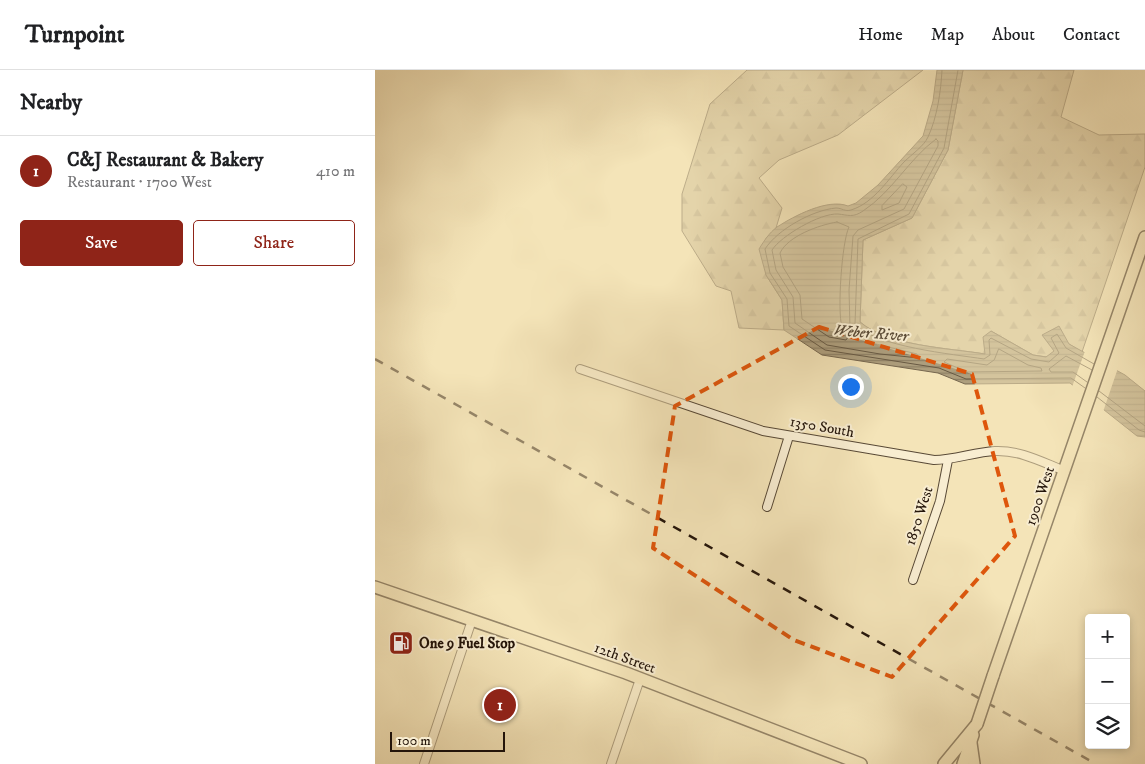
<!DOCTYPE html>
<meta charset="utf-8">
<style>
:root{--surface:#fff;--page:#f2f2f2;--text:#202124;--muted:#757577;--line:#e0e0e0;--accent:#8f2418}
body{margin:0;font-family:"IM FELL DW Pica",serif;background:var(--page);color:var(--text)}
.controls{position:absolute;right:15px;bottom:15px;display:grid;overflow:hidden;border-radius:5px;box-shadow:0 2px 8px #0003}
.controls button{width:45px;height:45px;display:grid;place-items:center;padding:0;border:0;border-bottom:1px solid var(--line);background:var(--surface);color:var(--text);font:25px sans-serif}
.scale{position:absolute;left:15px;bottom:12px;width:115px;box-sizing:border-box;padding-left:5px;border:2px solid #24150a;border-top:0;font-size:14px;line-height:18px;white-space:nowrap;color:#24150a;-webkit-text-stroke:4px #f8edd1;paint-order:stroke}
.you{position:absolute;left:475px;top:316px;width:18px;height:18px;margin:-12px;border:4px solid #fff;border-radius:50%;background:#1a73e8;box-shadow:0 0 0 8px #1a73e833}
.badge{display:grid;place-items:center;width:32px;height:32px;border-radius:50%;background:var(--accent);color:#fff;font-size:16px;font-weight:700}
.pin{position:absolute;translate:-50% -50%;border:2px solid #fff;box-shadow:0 1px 5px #0006}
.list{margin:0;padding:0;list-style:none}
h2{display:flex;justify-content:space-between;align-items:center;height:65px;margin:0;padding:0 20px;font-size:21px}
h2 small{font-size:16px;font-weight:400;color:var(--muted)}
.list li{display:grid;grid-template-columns:32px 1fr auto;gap:15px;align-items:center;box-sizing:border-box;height:70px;padding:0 20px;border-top:1px solid var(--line)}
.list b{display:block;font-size:19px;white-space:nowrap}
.list p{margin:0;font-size:16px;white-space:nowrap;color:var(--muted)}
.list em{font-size:16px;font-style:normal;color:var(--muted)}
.actions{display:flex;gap:10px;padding:15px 20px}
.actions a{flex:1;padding:11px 0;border:1px solid var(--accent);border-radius:5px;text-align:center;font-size:18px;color:var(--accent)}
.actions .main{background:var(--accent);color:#fff}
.icon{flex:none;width:28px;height:28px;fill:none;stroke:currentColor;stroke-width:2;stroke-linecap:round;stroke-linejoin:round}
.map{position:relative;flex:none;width:770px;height:694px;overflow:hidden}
header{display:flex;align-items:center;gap:30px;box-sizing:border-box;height:70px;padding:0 25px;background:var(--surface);border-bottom:1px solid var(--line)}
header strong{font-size:24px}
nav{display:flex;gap:28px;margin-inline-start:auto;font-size:18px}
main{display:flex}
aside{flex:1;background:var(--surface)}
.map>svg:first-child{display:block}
.forest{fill:url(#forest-firs);stroke:#7a6b52}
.water{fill:url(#water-rules);stroke:#76674f}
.pier{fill:#f4e4b8}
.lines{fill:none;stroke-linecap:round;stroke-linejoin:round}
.shore{stroke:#685a44;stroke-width:1}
.minor-casing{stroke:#584936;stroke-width:10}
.primary-casing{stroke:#24150a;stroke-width:14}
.minor{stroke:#f8edd1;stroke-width:8}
.primary{stroke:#f4e4b8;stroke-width:11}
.rail{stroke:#24150a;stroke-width:2.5;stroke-dasharray:9 9;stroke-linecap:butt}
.primary-bridge-casing{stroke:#24150a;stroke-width:14;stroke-linecap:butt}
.primary-bridge{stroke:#f4e4b8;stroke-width:11}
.marked{fill:none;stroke:#de560c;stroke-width:4;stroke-dasharray:10 6;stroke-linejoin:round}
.labels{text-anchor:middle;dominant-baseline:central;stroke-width:4;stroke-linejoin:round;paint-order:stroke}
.street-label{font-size:15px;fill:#24150a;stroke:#f8edd1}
.poi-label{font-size:15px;font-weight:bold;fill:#24150a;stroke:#f8edd1;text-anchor:start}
.water-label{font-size:16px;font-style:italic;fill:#5b4c38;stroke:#f8edd1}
</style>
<header>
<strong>Turnpoint</strong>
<nav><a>Home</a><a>Map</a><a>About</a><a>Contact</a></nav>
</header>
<main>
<aside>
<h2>Nearby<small></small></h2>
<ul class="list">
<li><span class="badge">1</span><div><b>C&amp;J Restaurant &amp; Bakery</b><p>Restaurant · 1700 West</p></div><em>410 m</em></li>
</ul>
<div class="actions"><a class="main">Save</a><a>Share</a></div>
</aside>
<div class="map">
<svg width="770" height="694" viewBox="0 0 770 694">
<defs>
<pattern id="forest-firs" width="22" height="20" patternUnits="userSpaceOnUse" patternTransform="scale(1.25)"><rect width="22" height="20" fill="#d1c19a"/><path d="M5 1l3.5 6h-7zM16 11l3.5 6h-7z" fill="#b3a583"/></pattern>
<pattern id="water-rules" width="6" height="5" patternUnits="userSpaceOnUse" patternTransform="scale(1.25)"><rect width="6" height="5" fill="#ad9e7d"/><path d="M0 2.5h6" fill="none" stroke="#8d8065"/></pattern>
</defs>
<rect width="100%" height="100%" fill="#f4e4b8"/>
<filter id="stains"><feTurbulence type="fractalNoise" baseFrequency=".004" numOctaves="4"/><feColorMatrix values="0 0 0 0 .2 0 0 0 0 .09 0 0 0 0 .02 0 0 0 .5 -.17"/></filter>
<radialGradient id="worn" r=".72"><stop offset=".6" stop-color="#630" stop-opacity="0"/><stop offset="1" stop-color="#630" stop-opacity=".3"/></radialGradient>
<g class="forest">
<path d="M372,0H548L463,65L404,90L384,108L407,138L401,158L391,168V205L407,230L409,260L364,258L356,221L341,216L307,161V124L335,34Z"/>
<path d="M588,0H699L686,47L724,65L770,64V97L707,282L694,274L672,287L658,285L616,261L610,284C574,278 513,276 485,252L488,170L537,148L573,80Z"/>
</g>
<path class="water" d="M562,0H588L573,80L537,148L488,170L485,252C513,276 573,278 610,284L608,267L616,261L658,285L671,287L679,281L667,265L684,256L694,274L750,305L770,321V367L762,366L695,313L590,314L563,303L447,285L409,260L407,230L391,205L384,179C389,171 394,163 402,157C419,146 453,128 473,136L481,133L503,115L548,66L558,31Z"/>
<path class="pier" d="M710,281L743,298L728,342L697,317Z"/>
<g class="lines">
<g class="shore">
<path d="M567,0C566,21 562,48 553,67C549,76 537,84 529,92C514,108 499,133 476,140C470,142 467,138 461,138C438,140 403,159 390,179L395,203L412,229L414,256L450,280L564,298L591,309L696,308L710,318"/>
<path d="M583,0L569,78L534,144L483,169L480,254C501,277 577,284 609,289L615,285L614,270L616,268L656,289L674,292L684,283L676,268L682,264L691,278L719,294"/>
<path d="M561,69L563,71V76L529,139L483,160L478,166L474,220L475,258L493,272L542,284L544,288L505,284L452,275L420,253L418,227L401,200L397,180C406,166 445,143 463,144C473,145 478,148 488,141C517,122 534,89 561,69Z"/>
<path d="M528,114L532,117L524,133L507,140V136Z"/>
<path d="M462,152L474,157C467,171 462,241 467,257C468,261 470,264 473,267L471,270L454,267L427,249L425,225L408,197L405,183C413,166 444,155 462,152Z"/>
<path d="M624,279L653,295L666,298L667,301L592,302L569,292L572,289L612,295L619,290Z"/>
<path d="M712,312L698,302H676L674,299L691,286L717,300"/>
<path d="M724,321L770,356"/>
<path d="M722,327L764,360L770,362"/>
</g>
<defs>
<g id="minor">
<path d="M205,299L388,361L559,390C580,390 599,382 620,381C645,380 667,392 690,401"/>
<path d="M392,437L414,366"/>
<path d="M538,510L565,431L573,390"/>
<path d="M49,694L97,550"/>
<path d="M236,694L265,609"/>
</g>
<g id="primary">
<path d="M0,517L251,603L486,694"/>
<path d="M618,606L770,167"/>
<path d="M596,673L599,694"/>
<path d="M569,694L602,654"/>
<path d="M588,694L598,665"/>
</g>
</defs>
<use href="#minor" class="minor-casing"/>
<use href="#primary" class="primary-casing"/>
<use href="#minor" class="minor"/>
<use href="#primary" class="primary"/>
<path class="rail" d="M0,289L721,694"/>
<defs>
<path id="primary-bridge" d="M602,654L618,606"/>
</defs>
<use href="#primary-bridge" class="primary-bridge-casing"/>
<use href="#primary-bridge" class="primary-bridge"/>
</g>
<path d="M0 0H770V694H0ZM444,257L597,304L640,466L517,607L419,570L278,478L300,336Z" fill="#f4e4b8" fill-opacity=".55" fill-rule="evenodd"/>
<path class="marked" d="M444,257L597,304L640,466L517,607L419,570L278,478L300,336Z"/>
<defs>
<symbol id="fuel-square" viewBox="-11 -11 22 22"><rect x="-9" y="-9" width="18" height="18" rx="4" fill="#8f2418" stroke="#f8edd1"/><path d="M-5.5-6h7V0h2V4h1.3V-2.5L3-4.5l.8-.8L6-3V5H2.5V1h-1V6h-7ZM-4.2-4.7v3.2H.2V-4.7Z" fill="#fff"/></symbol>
</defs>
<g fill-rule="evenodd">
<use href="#fuel-square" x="12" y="559" width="28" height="28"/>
</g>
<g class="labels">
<g class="street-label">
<text transform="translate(447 357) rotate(10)">1350 South</text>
<text transform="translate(665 426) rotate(-71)">1900 West</text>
<text transform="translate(544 446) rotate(-72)">1850 West</text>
<text transform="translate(250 588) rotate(20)">12th Street</text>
</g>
<g class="poi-label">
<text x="44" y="573">One 9 Fuel Stop</text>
</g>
<g class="water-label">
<text transform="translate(496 263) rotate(5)">Weber River</text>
</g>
</g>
<rect width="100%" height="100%" filter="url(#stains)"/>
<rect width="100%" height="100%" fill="url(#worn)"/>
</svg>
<div class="controls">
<button>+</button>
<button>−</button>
<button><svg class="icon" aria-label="layers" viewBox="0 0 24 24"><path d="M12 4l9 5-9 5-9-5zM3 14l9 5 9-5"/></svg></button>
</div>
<div class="scale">100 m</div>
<div class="you"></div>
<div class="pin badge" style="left:125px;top:635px">1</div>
</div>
</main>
